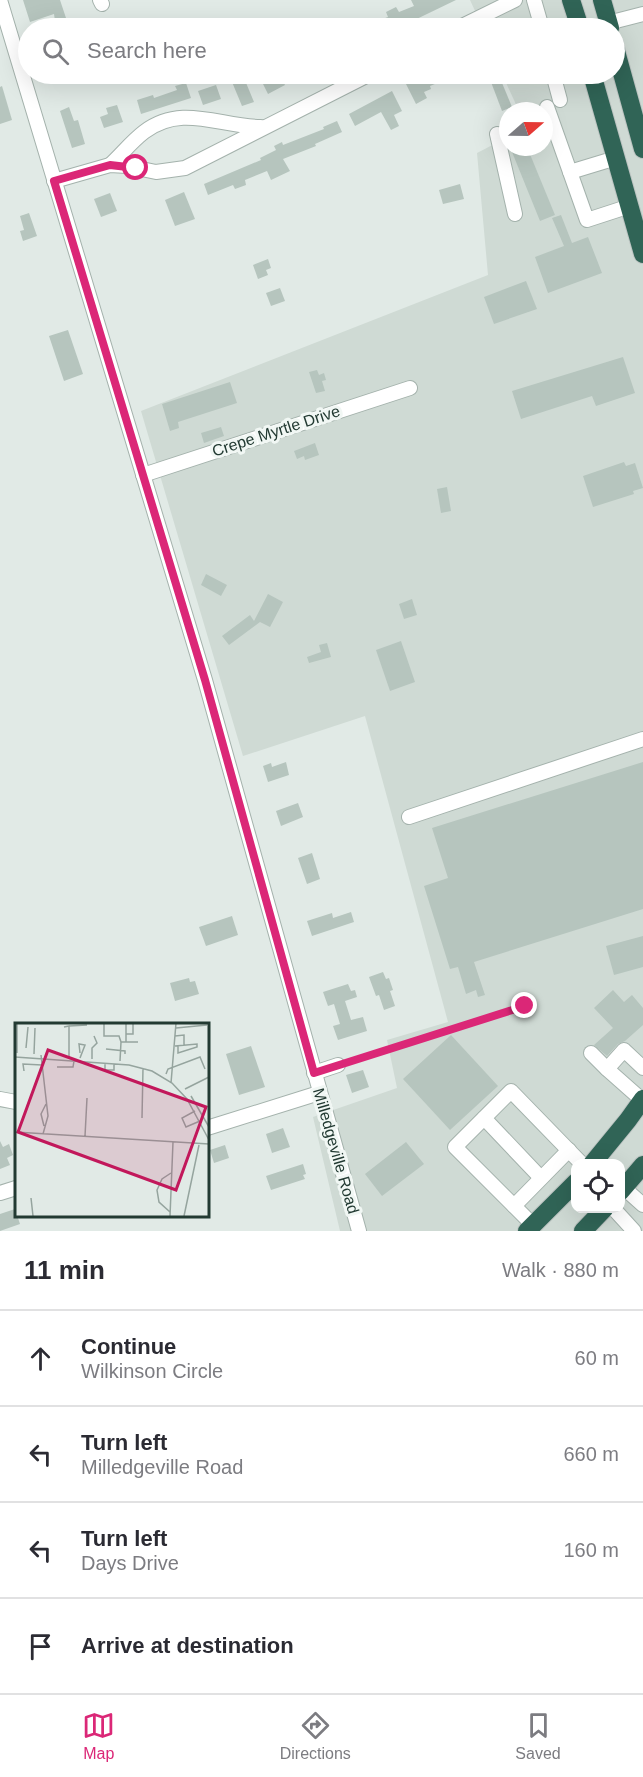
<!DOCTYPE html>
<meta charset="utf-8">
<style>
:root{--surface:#fff;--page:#f7f7f7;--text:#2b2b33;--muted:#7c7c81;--line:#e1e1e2;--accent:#db2777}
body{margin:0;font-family:Helvetica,sans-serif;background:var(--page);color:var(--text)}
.controls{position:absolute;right:18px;bottom:18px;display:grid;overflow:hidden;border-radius:12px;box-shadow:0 6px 24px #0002}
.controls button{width:54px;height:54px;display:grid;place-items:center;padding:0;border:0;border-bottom:2px solid var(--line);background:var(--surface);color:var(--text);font:30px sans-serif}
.compass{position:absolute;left:499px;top:102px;width:54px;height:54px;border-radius:50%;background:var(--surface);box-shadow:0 6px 24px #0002;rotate:70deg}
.stop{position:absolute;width:18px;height:18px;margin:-14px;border:4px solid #db2777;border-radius:50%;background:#fff}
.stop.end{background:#db2777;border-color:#fff;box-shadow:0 2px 6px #0008}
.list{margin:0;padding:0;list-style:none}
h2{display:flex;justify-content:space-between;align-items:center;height:78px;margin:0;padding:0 24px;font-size:26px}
h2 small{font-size:20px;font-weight:400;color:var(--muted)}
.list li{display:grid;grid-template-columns:39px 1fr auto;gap:18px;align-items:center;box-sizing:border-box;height:96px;padding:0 24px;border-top:2px solid var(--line)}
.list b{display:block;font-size:22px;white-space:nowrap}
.list p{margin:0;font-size:20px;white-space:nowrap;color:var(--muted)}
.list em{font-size:20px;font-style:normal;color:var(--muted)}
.icon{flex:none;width:33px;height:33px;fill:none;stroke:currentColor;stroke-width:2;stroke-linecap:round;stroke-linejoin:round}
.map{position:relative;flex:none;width:643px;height:1231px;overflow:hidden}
.search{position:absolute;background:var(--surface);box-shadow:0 6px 24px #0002;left:18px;right:18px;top:18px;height:66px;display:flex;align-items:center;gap:15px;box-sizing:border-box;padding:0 21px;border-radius:33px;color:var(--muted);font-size:22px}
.sheet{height:462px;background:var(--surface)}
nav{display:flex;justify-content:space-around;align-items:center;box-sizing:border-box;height:84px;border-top:2px solid var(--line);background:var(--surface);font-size:16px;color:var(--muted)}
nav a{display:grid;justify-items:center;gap:3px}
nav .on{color:var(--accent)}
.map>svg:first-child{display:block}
.built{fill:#cfdad4;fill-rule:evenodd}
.building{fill:#b6c5be}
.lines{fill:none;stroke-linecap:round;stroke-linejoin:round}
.minor-casing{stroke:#a4b2ac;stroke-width:16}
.highway-casing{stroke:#bdc4c2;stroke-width:20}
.path{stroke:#83ac9d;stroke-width:1.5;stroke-dasharray:3 4.5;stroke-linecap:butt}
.minor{stroke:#fff;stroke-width:14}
.highway{stroke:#306456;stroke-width:18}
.route{stroke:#db2777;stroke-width:8}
.labels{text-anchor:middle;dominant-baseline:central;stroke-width:6;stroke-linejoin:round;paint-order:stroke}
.street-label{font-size:16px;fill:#223a32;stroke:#f1f7f4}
.inset-road{fill:none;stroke:#95a49e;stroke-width:1.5}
.view{fill:#c2185b;fill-opacity:0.15;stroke:#c2185b;stroke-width:3}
.inset-edge{fill:none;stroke:#223a32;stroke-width:3}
</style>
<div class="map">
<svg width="643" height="1231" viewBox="0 0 643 1231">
<rect width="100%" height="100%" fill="#e1eae6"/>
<path class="built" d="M470,0H643V1231H340L313,1117L397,1088L387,1040L448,1022L365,716L243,756L141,411L488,275L477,153L508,137V147H544V111H519L502,74H614V28H483ZM576,1164H620V1208H576Z"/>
<g class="building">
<path d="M23,0H60L67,21L72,20L73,28H56L54,14L30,22Z"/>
<path d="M411,0H456L398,28H377L374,22L388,17L386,12L396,7L399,12L414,6Z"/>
<path d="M258,74H295L282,79L285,85L268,94Z"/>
<path d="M428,74H459L430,86L431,89L424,92L427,98L416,104L406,84Z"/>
<path d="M244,78L254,102L242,106L232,82Z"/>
<path d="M500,78L512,107L502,111L491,82Z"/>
<path d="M186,83L191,98L141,114L137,100L153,95L154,98L177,90L175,86Z"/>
<path d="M216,85L221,99L203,105L198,91Z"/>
<path d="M2,86L12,120L0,124V87Z"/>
<path d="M392,91L402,111L394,115L399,126L391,130L381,112L355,126L349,114Z"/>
<path d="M117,105L123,122L104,128L100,117L108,114L106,108Z"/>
<path d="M69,107L74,121L78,120L85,144L72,148L60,111Z"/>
<path d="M337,121L342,132L315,144L316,146L283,159L290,171L271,180L267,171L245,180L246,185L235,189L233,185L208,195L204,184L261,160L260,158L276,150L274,146L282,142L283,145L324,129L323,127Z"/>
<path d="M510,147H527L555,215L540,221Z"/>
<path d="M460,184L464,199L443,204L439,190Z"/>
<path d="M184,192L195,219L175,226L165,200Z"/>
<path d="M110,193L117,211L101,217L94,199Z"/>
<path d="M29,213L37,236L23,241L20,231L24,230L20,216Z"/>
<path d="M561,215L572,243L588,237L602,273L548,293L535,257L564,246L552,218Z"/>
<path d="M268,259L271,268L266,270L268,275L258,279L253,265Z"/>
<path d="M526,281L537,309L494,324L484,297Z"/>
<path d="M280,288L285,301L271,306L266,293Z"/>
<path d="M68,330L83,374L64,381L49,336Z"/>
<path d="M623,357L635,393L596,406L592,396L521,419L512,391Z"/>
<path d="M317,370L319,375L324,373L326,380L322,381L325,391L316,393L309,372Z"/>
<path d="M230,382L237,403L178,422L179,428L170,431L162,404Z"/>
<path d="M221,427L224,436L204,443L201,433Z"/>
<path d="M315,443L319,455L305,460L304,456L297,459L294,451Z"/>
<path d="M624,462L626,466L635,463L643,488L633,491L634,494L593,507L583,476Z"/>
<path d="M447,487L451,511L441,513L437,489Z"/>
<path d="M206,574L227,585L221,596L201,585Z"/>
<path d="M268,594L283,602L270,627L260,622L229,645L222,636L250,615L254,621Z"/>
<path d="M412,599L417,615L404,619L399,604Z"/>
<path d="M401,641L415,682L390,691L376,650Z"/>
<path d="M327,643L331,657L309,663L307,657L321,652L319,645Z"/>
<path d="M286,762L289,775L268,782L263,766L271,763L272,767Z"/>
<path d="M643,762V909L474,962L485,995L478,997L476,990L466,994L458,967L450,969L424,886L448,878L432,828Z"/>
<path d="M298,803L303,817L281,826L276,811Z"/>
<path d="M312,853L320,879L307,884L298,858Z"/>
<path d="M351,912L354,922L312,936L307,921L332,913L333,918Z"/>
<path d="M232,916L238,935L206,946L199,927Z"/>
<path d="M643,936V967L614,975L606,946Z"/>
<path d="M383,972L386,979L389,978L393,990L390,991L395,1006L384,1010L379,995L376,996L369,977Z"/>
<path d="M189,978L190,982L195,981L199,994L175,1001L170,983Z"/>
<path d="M348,984L351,991L355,990L357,997L345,1001L351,1020L363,1017L367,1031L338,1040L333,1026L340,1024L334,1004L328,1006L323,992Z"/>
<path d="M613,990L624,1002L632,995L643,1008V1025L625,1041L618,1044L607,1056L594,1045L613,1028L594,1008Z"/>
<path d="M451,1035L498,1086L450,1130L403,1079Z"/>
<path d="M251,1046L265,1087L239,1095L226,1054Z"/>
<path d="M363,1070L369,1087L352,1093L346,1075Z"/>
<path d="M283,1128L290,1147L272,1153L266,1134Z"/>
<path d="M0,1141L3,1147L9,1144L13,1155L7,1158L10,1165L0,1169Z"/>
<path d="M406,1142L424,1164L382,1196L365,1174Z"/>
<path d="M225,1145L229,1158L214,1163L210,1150Z"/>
<path d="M303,1164L306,1174L303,1175L305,1179L271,1190L266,1176Z"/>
<path d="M15,1209L20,1224L0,1231V1214Z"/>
</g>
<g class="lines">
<defs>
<g id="minor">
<path d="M0,0L205,680L359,1231"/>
<path d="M100,0L102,4"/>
<path d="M534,0L542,28"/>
<path d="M608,23L643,14"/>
<path d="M458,28L515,0"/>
<path d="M553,74L560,100"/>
<path d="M547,107L587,220L630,206"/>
<path d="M497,134L515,214"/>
<path d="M110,165C122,154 131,142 144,132C182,103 220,127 261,127"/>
<path d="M570,172L616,158"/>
<path d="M54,181L110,165L127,166L156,172L185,168L370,74"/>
<path d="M143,475L410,388"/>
<path d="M409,817L643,739"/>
<path d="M591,1053L607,1069"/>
<path d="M314,1073L338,1065"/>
<path d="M0,1099L16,1102"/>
<path d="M642,1100L607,1069L624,1050L643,1068"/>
<path d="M484,1118L541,1178"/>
<path d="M207,1128L319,1093"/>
<path d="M624,1188L643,1205"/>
<path d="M0,1193L16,1188"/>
<path d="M514,1206L569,1150"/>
<path d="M613,1208L634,1231"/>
<path d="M533,1225L455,1147L511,1091L582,1164"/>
</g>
<g id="highway">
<path d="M571,0L580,28"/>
<path d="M602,0L610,28"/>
<path d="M614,44L643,149"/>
<path d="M592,74L643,254"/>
<path d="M592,1164L628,1120L643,1099"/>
<path d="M620,1192L643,1165"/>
<path d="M527,1231L576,1182"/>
<path d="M583,1231L605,1208"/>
</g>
</defs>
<use href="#minor" class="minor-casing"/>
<use href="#highway" class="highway-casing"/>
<path class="path" d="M350,1061L525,1006"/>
<use href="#minor" class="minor"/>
<use href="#highway" class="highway"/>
</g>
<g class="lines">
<path class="route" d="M136,168L110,165L54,181L205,680L314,1073L525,1006"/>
</g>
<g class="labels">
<g class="street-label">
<text transform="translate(276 431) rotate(-18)">Crepe Myrtle Drive</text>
<text transform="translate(336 1151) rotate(74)">Milledgeville Road</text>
</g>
</g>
<g transform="translate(15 1023)">
<rect width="194" height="194" fill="#e1eae6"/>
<path class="inset-road" d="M89,0V13H104L106,19M2,1V30M54,3L72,2M49,4L54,3V34M161,5L192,2M111,11H118V0M160,13L169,12V22M111,19V0M160,23L182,21V24L163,30V23M11,25L13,4M91,26L110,28V31M19,31L20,5M26,32L33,93L28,111M0,34L114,42L137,48L157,60L172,76L194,117M65,35L70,22L64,21L65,30M77,36V25L82,20L79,13M105,38L106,19H123M90,40V47H99V41M42,44H58L59,38M9,48L8,41L27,42M151,51L153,46L185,34L190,46M156,60L161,0M170,66L194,54M176,73L194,104M180,88L167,95L171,104L185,98M127,95L128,45M29,103L26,91L31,81M0,109L194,121M70,113L72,75M16,175L18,193M155,189L144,179L142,167L147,156L156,150M155,193L158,119M169,193L184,122"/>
<path class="view" d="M33,27L191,84L161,167L3,109Z"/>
<rect width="194" height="194" class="inset-edge"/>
</g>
</svg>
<div class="controls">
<button><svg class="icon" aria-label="locate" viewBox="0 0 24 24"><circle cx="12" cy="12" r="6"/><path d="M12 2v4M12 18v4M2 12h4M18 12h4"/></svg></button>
</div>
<svg class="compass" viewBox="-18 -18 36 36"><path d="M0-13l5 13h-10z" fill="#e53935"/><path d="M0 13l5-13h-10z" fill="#7c7c81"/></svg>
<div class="stop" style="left:136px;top:168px"></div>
<div class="stop end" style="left:525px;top:1006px"></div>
<div class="search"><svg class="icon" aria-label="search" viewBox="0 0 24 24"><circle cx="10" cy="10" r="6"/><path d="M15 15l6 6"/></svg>Search here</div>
</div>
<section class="sheet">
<h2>11 min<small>Walk · 880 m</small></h2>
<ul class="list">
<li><svg class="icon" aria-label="ahead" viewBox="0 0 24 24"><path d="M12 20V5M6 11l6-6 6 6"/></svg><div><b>Continue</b><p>Wilkinson Circle</p></div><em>60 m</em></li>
<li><svg class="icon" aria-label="left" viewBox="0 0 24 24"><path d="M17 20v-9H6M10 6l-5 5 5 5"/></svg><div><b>Turn left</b><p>Milledgeville Road</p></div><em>660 m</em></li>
<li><svg class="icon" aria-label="left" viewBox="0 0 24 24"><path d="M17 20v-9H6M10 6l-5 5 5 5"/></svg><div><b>Turn left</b><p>Days Drive</p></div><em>160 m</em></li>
<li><svg class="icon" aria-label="arrive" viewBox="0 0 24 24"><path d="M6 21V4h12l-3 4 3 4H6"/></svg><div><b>Arrive at destination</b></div></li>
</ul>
</section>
<nav>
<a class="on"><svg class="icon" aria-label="map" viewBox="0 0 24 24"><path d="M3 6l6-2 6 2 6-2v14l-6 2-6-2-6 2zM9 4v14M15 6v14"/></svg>Map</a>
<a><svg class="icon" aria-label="directions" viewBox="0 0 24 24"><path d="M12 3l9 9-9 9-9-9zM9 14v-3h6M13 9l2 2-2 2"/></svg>Directions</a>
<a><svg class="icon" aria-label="saved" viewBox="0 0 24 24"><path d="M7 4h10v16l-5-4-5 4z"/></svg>Saved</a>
</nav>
